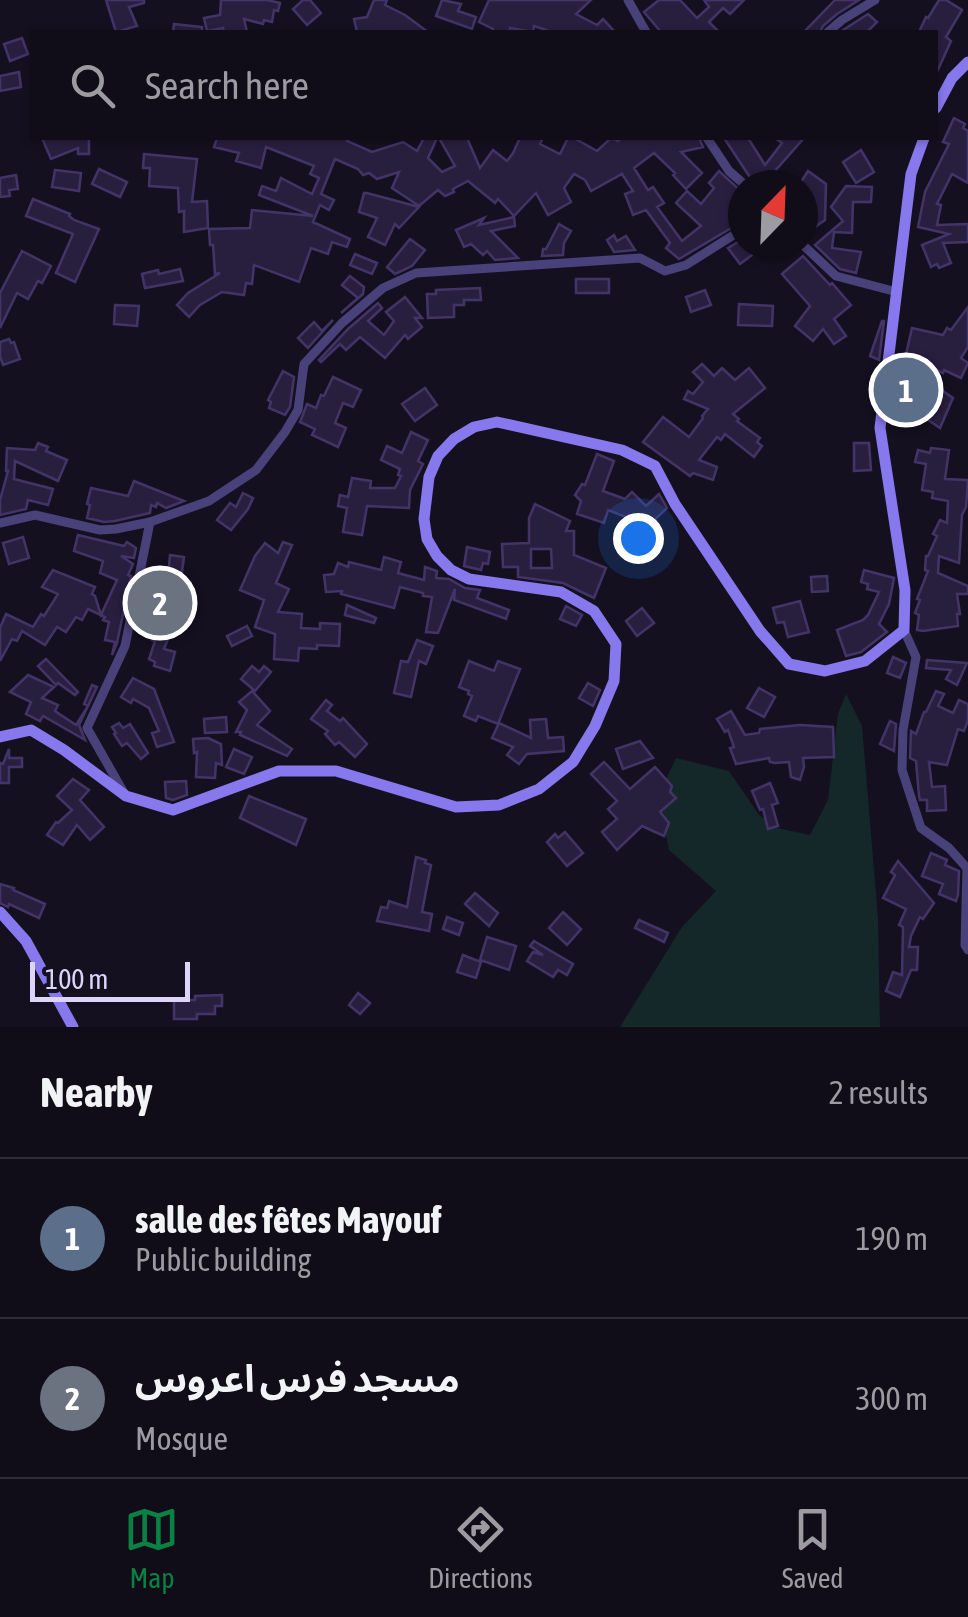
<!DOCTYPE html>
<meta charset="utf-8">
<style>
:root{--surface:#100c18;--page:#1e1a25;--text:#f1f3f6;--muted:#9c9ba2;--line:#302c37;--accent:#0b8043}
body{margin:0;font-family:"Asap Condensed","Noto Sans Arabic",sans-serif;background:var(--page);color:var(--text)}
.compass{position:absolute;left:728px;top:170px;width:90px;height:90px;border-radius:50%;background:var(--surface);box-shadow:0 2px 8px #0004;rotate:23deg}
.scale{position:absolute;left:30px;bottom:25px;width:160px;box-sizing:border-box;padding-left:10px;border:5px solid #ddd5f9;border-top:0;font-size:28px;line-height:35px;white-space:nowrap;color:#ddd5f9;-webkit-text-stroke:8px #151020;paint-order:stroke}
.you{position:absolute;left:638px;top:538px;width:35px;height:35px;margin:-25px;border:8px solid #fff;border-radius:50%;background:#1a73e8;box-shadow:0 0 0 15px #1a73e833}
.badge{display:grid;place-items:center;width:65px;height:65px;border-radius:50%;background:var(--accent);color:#fff;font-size:32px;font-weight:700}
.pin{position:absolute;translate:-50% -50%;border:5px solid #fff;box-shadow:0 2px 10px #0006}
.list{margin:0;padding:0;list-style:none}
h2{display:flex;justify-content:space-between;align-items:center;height:130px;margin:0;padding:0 40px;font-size:42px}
h2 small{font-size:32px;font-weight:400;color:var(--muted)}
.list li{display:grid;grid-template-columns:65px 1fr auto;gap:30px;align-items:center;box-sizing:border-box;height:160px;padding:0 40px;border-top:2px solid var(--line)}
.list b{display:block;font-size:38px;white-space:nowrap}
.list p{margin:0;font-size:32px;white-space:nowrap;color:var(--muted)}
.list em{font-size:32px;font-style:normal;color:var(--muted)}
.icon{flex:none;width:55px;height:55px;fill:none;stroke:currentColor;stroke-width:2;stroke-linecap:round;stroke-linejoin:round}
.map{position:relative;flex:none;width:968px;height:1027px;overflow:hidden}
.search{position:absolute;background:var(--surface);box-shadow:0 2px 8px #0004;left:30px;right:30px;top:30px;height:110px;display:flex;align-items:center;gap:25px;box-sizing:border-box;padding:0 35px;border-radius:0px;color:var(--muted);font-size:38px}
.sheet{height:450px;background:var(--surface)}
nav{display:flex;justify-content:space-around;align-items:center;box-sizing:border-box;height:140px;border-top:2px solid var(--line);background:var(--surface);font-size:28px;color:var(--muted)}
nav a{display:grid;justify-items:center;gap:5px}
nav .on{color:var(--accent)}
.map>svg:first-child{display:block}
.green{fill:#142829}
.building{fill:#281f3f;stroke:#433468;stroke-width:2.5;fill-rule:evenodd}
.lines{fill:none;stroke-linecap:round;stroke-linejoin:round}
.street{stroke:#494179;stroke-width:9}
.secondary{stroke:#8778ed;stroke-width:11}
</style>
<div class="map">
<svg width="968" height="1027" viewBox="0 0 968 1027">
<rect width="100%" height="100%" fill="#151020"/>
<path class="green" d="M846,694L862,726L878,919L880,1027H620L682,927L716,891L669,850L658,796L676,758L729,771L759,815L777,828L810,835L828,800L838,714Z"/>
<g class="building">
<path d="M106,0H144V3L129,7L137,26L116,32Z"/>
<path d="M221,0H267L280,3L278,11L274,10L272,22L264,20L263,24L244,19L247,32H224L223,28L207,31L204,18L220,15Z"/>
<path d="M303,0H310L321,13L307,25L293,9Z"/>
<path d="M374,0H387L385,5L405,15L428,32H357L354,19L367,17Z"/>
<path d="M442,0L461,4L458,11L476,17L472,29L436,16Z"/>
<path d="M489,0H591L576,14L597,25L603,19L615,32H552L534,26L533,32L510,28L509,32L493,31V29L479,22Z"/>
<path d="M659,0H680L697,18L709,7L704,0H744L730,14L723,8L709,22L719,32H661L644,12Z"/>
<path d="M835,0H859L837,14L823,26L820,32H804Z"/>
<path d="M939,0H946L962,10L946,37L951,41L936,74V32H919L926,17L928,18Z"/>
<path d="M868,14L877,22L867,32H840Z"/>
<path d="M174,24L202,27V32H173Z"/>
<path d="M22,38L28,54L10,61L4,44Z"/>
<path d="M19,72L21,87L0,91V76Z"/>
<path d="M954,118L965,124L963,128L968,131V183L952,174L937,204L941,205L937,225L968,224V242L943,243L951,263L939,268L937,264L931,267L922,245L949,234L918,227L925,192L949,144L943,142Z"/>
<path d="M42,138H89V154H78V148L51,159Z"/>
<path d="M217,138H349L347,141L372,152L403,142L417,151L424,138H437L428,158L442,172L455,166L439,138H467L480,168L493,150L507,161L513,153L520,138H543L540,144L560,154L568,138H574L597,151L611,138L618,141L622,138H699L703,147L681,152L702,173L686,189L673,175L675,173L654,153L634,168L648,190L653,187L664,203L657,207L682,241L701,226L676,203L687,191L701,204L714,188L709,183L719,171L743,193V198L736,205L743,211V221L679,259L666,248L670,243L646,210L633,215L625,194L633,191L622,174L591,191L585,180L574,174L564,188L571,202L548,215L536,193L514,216L498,199L495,203L468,181L453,189L454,192L445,196L438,190L419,206L392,188L399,172L377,179L369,173L363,175L358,169L335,159L321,194L334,200L329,210L320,205L313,222L350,239L347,247L332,242L328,254L311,248L299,282L254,265L252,284L246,283L244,295L222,292L200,305L189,317L177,305L188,293L220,273L215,274L213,245H210L209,229L250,228L252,210L313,216L259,195L262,186L276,191L281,178L312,194L319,178L310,174L314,166L266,147L261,168L236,161L239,153L214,147Z"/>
<path d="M724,138H748L765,165L782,143L775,138H804L775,171L788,185H755Z"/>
<path d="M861,150L874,172L856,183L843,162Z"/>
<path d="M144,154L197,159L192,202L207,201L208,228L184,232V211L179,212L178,188L149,186L150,168H143Z"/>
<path d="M99,169L127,182L120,197L92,184Z"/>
<path d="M55,170L81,173L79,191L52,187Z"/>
<path d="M808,171L826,184L825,220L815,227L803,219V185H799Z"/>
<path d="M16,175L18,189L9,190L10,196L0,197V178Z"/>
<path d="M846,186L872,187L871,202H853L852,233L834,232L832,248L861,252L856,273L840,269L815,245L843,221L831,207Z"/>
<path d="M364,193H367L419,207L399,228L395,224L385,245L368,237L377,218L359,212Z"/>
<path d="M33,199L70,214L69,216L74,220L99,229L75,282L56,273L73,234L26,216Z"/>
<path d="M514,217L515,226L491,231L518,258L495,260L487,251L483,255L471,244L464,247L456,230L484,218L479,225Z"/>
<path d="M559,224L571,231L564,243L563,255L542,256L543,249H546Z"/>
<path d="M614,235L617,241L626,236L635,250L614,252L607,240Z"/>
<path d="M410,239L425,250L412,266L395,274L387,267Z"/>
<path d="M743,239V245H791L774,258L766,249L758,255L756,252L740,264L728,248Z"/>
<path d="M22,251L51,266L42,283L38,281L28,299L17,293L0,328V293Z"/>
<path d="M355,254L377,263L372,274L350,265Z"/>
<path d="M803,256L830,285L832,283L851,305L834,319L846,336L834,344L823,329L813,341L795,326L810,306L782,274Z"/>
<path d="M180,269L183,281L145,288L142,274L158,270L159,274Z"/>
<path d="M350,276L364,287L363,294L341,313L358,298L342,285Z"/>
<rect x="576" y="279" width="33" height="14"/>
<path d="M480,288L481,300H464V305H454V317L428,318L427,294H436V290Z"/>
<path d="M705,290L711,305L691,312L686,297Z"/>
<path d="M405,297L422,318H415L422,327L408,339L405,335L385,358L360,337L346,350L340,344L321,362L319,360L348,329L378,303L382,308L368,321L384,335L394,321L386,312Z"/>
<path d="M739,304L773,306L772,326L738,325Z"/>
<path d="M115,305L139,306L137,326L114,324Z"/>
<path d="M968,307V347L961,358L968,363L961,378L944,370L943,373L917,362V357L906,354L912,328L943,335L947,328L951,330Z"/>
<path d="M333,320L308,348L298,338L314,322L322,331Z"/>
<path d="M882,321H884L879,360L870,356Z"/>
<path d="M9,339L11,343L14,342L20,359L3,365L0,356V342Z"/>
<path d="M702,364L714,376L722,368L735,380L749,368L765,388L733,414L739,419L737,421L760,438L757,442L762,446L754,457L725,434L721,440L717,437L699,460L717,467L713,480L693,473L690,476L643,442L663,417L689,437L703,418L702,416L708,409L684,399L688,391L693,394L703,382L693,372Z"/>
<path d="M283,371L294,377L290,407L285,415L269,408L271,402L268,400Z"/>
<path d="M333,377L361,390L353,407L343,403L335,423L346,428L338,447L312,435L315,429L300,422L307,404L316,408L321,395L324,396Z"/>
<path d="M425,388L437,405L415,421L402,404Z"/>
<path d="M943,391L953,398L940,428L921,415L933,397L937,400Z"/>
<path d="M411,432L428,440L418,461L423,464L410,490L409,508L367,506L362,535L343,532L347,508L338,506L340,495L348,497L352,478L371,481L370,488H395L401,476L398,475L400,469L381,460L387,446L402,453Z"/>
<path d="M38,443L48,447L46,451L67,460L58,481L15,461L14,479L53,489L48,505L28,500L26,509L0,515V500L8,471H6L7,448L35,450Z"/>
<path d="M854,443H869L871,470L854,471Z"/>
<path d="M931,448L949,450L945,479L968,480L966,507L962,515L959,563L939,556L938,573L968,586V594H957L960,614H957L958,626L923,631L917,630L919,615L915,613L920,600L917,599L928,571L925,570L926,556H928L937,536L933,534L940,520L947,523L948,501L932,498L933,492L922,490L926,464L915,462L918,450L930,453Z"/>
<path d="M597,454L614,461L603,491L625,499L632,492L646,506L659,494L667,508L646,528L634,520L608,510L604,523L577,514L581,501L575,495L582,484L585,485Z"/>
<path d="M134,481L184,501L166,508L157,503L156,507L151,505L150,513L115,521L104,522L87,518L90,505L87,504L91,488L128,496Z"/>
<path d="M243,493L253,498L248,509L231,530L217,520L230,503L236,507Z"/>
<path d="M535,504L570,521L566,531H574V555L606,568L594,598L563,583L518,577V567H503L502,544L529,543V518ZM531,549H551L552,568H531Z"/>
<path d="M78,535L124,546L127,542L136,548L134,558L121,556L133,564L128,575L131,576L117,643L112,655L115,642L105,640L109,622L103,620L105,617L88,609L82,620L76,617L66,632L57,627L45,645L22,631L17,641L12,639L0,661V628L6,614L33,627L41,614L44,616L58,594L42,587L53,570L95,587L92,594L95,596L101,615L117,580L100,573L103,561L74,551Z"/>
<path d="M23,537L29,558L9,564L3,543Z"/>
<path d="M283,542L292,545L276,583L289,589L278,612L302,614L301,628L320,629V623L340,624L339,646L317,645V649L299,648L298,661L274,659L275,634L255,627L264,600L240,590L255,556L265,543L278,553Z"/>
<path d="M467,547L490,552L488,564L483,563L481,570L464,566Z"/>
<path d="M170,555L184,557L181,579L168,577Z"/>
<path d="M384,557L401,562L398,573L424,580L425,567L437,571L436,578L449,579L465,588L480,590L477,598L509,610L506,619L454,600L455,589L438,633L426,632L432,597L423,596V593L400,587L394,608L341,594L342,591L326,592L324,575L334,574L338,563L348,567L349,562L381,570Z"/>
<path d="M864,570L894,578L889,604L879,624L887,632L861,652L846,656L837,630L863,620L868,615L879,592L867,589L868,584L861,582Z"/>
<path d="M151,574L184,595L167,633L170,634L164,649L175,652L170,671L154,666L155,662L149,659L155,641L152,640L159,622L140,613L146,582Z"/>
<path d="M827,576L828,591L812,592L811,577Z"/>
<path d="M800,601L809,632L788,637L784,622L777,623L773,608Z"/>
<path d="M347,605L376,618L374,623L345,615Z"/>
<path d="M566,606L582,615L576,626L560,619Z"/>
<path d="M642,608L654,623L637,636L626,621Z"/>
<path d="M247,626L252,636L232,646L227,636Z"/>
<path d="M417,640L433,646L426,664L419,661L411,697L394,693L401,661L408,662Z"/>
<path d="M893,657L906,663L900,678L887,673Z"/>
<path d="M46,659L78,692L75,695L58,683L56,685L38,666Z"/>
<path d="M927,660L954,662L967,663L957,685L946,679L951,670L926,668Z"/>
<path d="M469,661L494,671L498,661L520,669L498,724L478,716L476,721L464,716L472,696L468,694L469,691L459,687Z"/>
<path d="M252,666L259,672L264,666L271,672L255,691L241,679Z"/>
<path d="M28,675L54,687L42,698L58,705L55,711L76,725L88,706L84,704L92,685L97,687L79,725L85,740L43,716L40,721L26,714L31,702L10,692Z"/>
<path d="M133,678L154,689L174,742L157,747L152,733L159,731L149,708L133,699L131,703L121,697Z"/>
<path d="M588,683L600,690L593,706L579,698Z"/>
<path d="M759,688L775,697L764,717L747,708Z"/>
<path d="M252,691L270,711L257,725L292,749L287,756L240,735L241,732H236L247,710L239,702Z"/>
<path d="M936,691L944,694L938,706L953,713L959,700L968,704V720L964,731L958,729L947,765L929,762L932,787L945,786L946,810L927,811V800H920L919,796L916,761L910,758L911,731L916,734L924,712H926Z"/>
<path d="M326,700L332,705L327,711L340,721L343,718L367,744L355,757L339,742L335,745L325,734L328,731L311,719Z"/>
<path d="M731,711L745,735L759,733L760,729L800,725L833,727L834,757L803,758L804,767L800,780L791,777L789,762L775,763L770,762L769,758L736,764L730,748L734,747L728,730L725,732L717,719Z"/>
<path d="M226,717L227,732L205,733L204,719Z"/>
<path d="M546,719L548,738L563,737L564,751L527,754L519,764L507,755L513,747L492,738L499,723L531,738L530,720Z"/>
<path d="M890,721L896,724L894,751L880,744Z"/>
<path d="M119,723L123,728L130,724L148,753L141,759L127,743L122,746L114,734L116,733L112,727Z"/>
<path d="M208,738L221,744L222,765L216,763L215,778L196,777L197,752L194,753L193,739Z"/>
<path d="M640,741L653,758L623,769L616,749Z"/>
<path d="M9,749V758H22V767H9V783H0V763L3,764Z"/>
<path d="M234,749L252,757L244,774L226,767Z"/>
<path d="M604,762L630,789L655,767L672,786L670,792L676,798L660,812L669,823L664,836L642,826L617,850L602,832L617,819L608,809L617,801L591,774Z"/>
<path d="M73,779L89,790L80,800L104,827L90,840L77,825L63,845L47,835L56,822L58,823L72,810L57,796Z"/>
<path d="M186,781L187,795L173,800L166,798L165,782Z"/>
<path d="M770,783L778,803L772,805L778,826L768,829L763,809L760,810L752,791Z"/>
<path d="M249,796L306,819L296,845L240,818Z"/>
<path d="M565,832L583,853L567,866L547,842L555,834L558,838Z"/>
<path d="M931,853L947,860L945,865L959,871L958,895L956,901L939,894L943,884L922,876Z"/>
<path d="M416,857L426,860L425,863L431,865L422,912L432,914L429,931L377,921L381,907L387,908L389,901L407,907Z"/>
<path d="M898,861L934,903L923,919L920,917L911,936L909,947H918L917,970H911L900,997L886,991L893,972L902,975L903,927L899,925L906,909L883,898L895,875L891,872Z"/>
<path d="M0,884L14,888L13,890L45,904L39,918L9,904L8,907L0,903Z"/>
<path d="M475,893L498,913L489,926L465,904Z"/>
<path d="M563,912L581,929L567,945L549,928Z"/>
<path d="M447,917L463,923L459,935L443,929Z"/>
<path d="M639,920L668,933L664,942L635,928Z"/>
<path d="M487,937L516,946L509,970L480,960Z"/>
<path d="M534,941L573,964L567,975L558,970L553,977L527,961L533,952L543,955L530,946Z"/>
<path d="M463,955L481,962L476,978L457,972Z"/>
<path d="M358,993L370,1003L360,1014L349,1005Z"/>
<path d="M222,995V1006H215V1014H197V1019H174V1000H195V996Z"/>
</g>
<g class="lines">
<g class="street">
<path d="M628,0L646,32"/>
<path d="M828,32L842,20L875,0"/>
<path d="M707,138L729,171L745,185"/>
<path d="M803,245L836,276L897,292"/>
<path d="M0,523L35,515L100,530L116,529L150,522"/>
<path d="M904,630L916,657L903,730L902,770L921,828L949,848L967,868L965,945L968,950"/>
<path d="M124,793L87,728L125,646L150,522L209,501L256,470L285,432L298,410L304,364L342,323L383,288L416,273L640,258L665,271L686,265L743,229"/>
</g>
<g class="secondary">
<path d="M936,108L952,78L968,62"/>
<path d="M0,737L31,730L64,750L126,796L173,810L279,771H336L456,807L499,805L539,789L573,762L595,726L614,681L616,644L594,611L561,592L469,579L451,570L437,556L427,539L424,519L429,477L438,456L454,439L474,427L497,422L622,450L655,466L675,504L760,631L789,664L825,671L865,661L904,630L905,590L880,428L911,174L924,138"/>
<path d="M0,912L26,941L73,1027"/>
</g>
</g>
</svg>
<svg class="compass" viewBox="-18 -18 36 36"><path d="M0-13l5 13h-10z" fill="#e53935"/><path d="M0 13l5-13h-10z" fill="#9c9ba2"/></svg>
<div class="scale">100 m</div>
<div class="you"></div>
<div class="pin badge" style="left:906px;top:390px;background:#5c6f8a">1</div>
<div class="pin badge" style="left:160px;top:603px;background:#6b7280">2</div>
<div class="search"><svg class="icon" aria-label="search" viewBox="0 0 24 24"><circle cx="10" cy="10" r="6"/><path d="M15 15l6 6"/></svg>Search here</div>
</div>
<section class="sheet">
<h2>Nearby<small>2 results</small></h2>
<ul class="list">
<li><span class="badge" style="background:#5c6f8a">1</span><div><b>salle des fêtes Mayouf</b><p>Public building</p></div><em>190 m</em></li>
<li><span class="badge" style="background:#6b7280">2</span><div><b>مسجد فرس اعروس</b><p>Mosque</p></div><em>300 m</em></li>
</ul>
</section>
<nav>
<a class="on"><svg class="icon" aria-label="map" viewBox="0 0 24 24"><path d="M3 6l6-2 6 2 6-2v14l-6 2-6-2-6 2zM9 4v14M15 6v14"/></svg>Map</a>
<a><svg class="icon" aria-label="directions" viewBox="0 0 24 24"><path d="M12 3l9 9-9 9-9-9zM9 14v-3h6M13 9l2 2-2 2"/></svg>Directions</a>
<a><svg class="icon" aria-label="saved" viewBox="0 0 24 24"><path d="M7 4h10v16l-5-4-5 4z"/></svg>Saved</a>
</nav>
